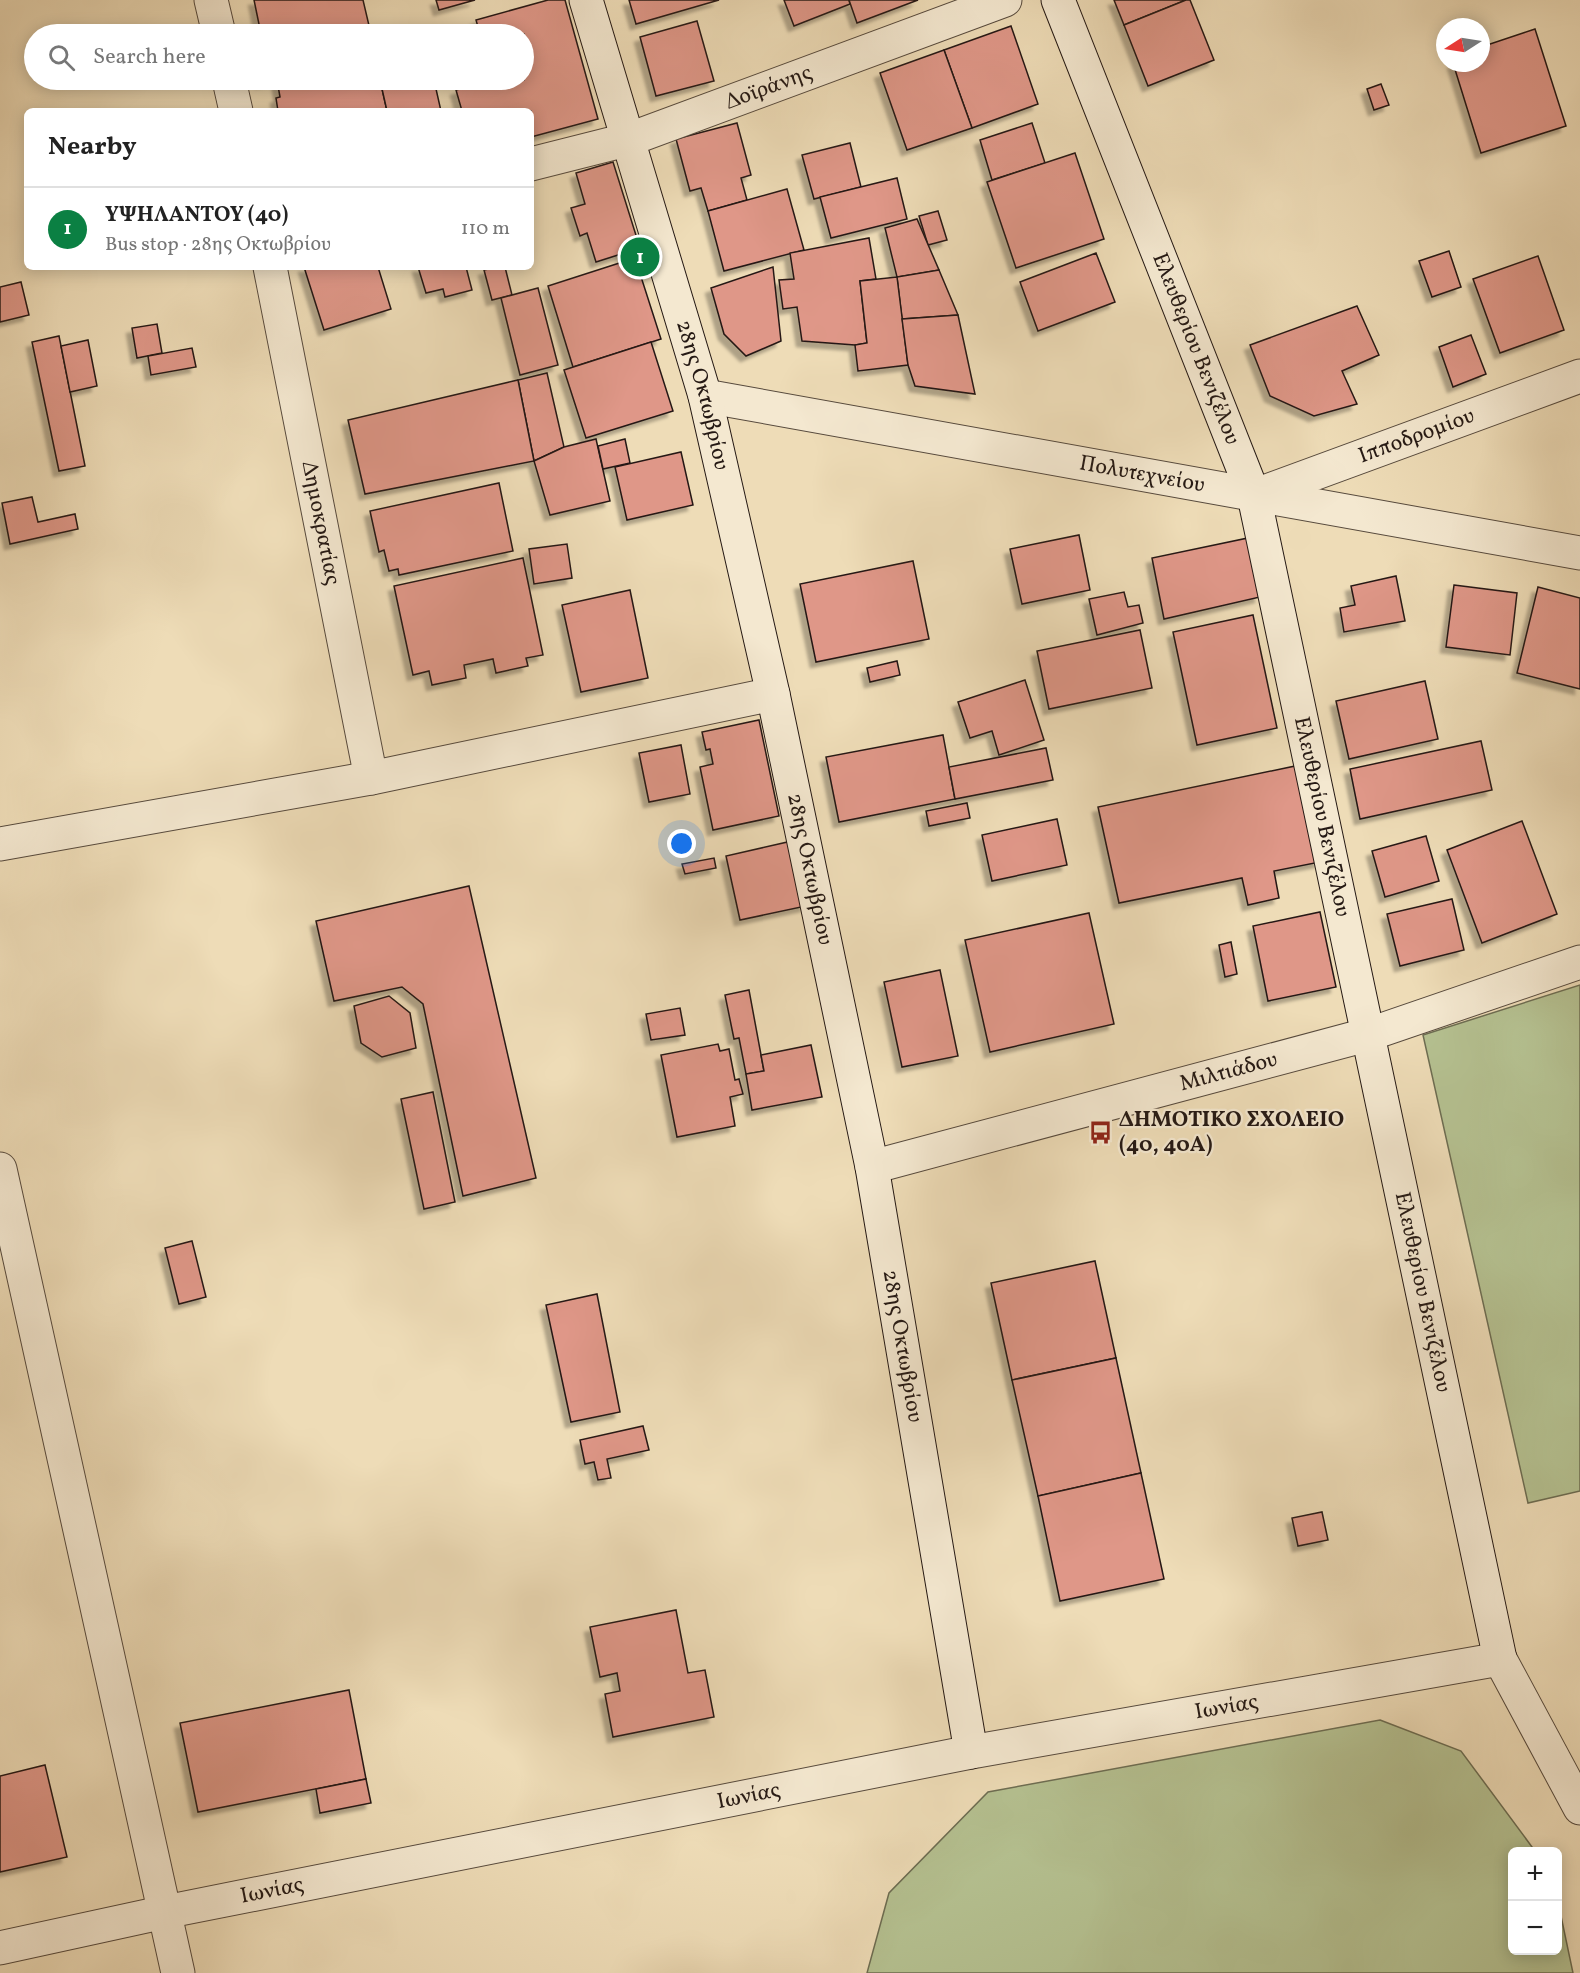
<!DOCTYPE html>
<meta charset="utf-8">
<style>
:root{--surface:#fff;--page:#f6f6f6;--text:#222;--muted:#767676;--line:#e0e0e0;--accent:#0b8043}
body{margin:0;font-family:Vollkorn,serif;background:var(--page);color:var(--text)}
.controls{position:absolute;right:18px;bottom:18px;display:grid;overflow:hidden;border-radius:9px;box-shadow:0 3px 15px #0003}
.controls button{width:54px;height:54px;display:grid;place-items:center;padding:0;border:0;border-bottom:2px solid var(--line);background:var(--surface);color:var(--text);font:30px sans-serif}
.compass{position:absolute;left:1436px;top:18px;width:54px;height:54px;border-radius:50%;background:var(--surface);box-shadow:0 3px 15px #0003;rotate:258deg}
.you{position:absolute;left:682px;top:844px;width:21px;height:21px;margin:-15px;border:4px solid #fff;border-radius:50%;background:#1a73e8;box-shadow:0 0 0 9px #1a73e833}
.badge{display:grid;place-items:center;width:39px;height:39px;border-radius:50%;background:var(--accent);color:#fff;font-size:20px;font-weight:700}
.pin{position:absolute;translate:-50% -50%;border:3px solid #fff;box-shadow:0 2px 6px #0006}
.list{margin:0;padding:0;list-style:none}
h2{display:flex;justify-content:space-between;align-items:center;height:78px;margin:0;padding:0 24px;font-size:26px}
h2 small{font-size:20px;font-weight:400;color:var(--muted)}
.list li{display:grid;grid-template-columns:39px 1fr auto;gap:18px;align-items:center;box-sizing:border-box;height:84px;padding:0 24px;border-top:2px solid var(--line)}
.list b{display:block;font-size:22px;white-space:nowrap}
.list p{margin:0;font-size:20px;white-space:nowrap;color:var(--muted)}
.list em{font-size:20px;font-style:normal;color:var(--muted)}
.icon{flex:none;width:33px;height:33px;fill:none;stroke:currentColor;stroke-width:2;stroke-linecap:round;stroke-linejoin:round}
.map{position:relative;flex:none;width:1580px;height:1973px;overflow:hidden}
.search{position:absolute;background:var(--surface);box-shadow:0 3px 15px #0003;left:24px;top:24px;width:510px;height:66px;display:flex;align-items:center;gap:15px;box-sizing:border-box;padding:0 21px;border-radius:33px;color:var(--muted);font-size:22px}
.panel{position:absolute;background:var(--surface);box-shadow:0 3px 15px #0003;left:24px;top:108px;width:510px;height:162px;border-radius:9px}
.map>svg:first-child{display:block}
.green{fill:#b5c191;stroke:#6d6d52;stroke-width:1.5}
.building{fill:#df9788;stroke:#251914;stroke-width:1.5;filter:url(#shadow)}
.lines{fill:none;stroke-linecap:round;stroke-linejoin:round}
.minor-casing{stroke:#574a3d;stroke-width:35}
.tertiary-casing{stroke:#574a3d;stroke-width:35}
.secondary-casing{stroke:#251914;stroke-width:35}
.minor{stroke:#f4e8d0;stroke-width:33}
.tertiary{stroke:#f4e8d0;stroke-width:33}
.secondary{stroke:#f4e8d0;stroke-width:33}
.labels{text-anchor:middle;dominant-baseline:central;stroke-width:4.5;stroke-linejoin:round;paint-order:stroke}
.street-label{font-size:22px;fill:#251914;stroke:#f4e8d0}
.poi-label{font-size:22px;font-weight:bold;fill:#251914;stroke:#f4e8d0;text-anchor:start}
</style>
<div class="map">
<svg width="1580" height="1973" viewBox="0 0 1580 1973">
<defs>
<filter id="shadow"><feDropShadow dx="-5.5" dy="5.5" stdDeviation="1.5" flood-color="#0004"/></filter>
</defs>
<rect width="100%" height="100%" fill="#eedcb7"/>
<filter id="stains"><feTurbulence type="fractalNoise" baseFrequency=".00333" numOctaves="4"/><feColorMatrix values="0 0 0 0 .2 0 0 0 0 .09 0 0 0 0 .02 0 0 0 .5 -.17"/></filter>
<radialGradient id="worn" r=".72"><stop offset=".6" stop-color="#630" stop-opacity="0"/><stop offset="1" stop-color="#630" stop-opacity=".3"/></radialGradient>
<g class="green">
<path d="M1580,985V1491L1528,1503L1423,1035Z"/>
<path d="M1380,1720L1461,1751L1535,1851L1512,1852V1950H1558V1902L1573,1973H867L889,1893L988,1792Z"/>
</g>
<g class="building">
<path d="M254,0H363L371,34H261Z"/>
<path d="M436,0H475L439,10Z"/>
<path d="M548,0H565L598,119L531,137V111H462L456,90L493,80H524V34H480L476,20Z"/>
<path d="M629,0H719L636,24Z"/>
<path d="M784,0H849L850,4L794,26Z"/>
<path d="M849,0H918L857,23Z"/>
<path d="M1114,0H1186L1124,25Z"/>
<path d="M1186,0H1190L1214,60L1148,86L1124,25Z"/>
<path d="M697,21L714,81L656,96L640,37Z"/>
<path d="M1011,26L1038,104L972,128L944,50Z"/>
<path d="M1535,29L1566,126L1481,153L1453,63H1481V47Z"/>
<path d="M944,50L972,128L907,150L880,73Z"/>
<path d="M260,80H380L387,111H278L276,98L280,97L277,80L261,83Z"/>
<path d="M380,80H434L441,111H387Z"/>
<path d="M1381,84L1389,105L1374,110L1367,89Z"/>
<path d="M737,123L751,175L741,178L747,200L708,211L701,188L690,191L676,139Z"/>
<path d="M1032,123L1045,163L992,180L980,140Z"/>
<path d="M850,143L861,187L814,199L802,155Z"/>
<path d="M1075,153L1104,239L1016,268L987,182Z"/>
<path d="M613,162L640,248L596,262L587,233L580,236L571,208L585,204L576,173Z"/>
<path d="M897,178L907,219L831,238L820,197Z"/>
<path d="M787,189L804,250L724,271L708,211Z"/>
<path d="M938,211L947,240L928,245L919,216Z"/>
<path d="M917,219L939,270L897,277L885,228Z"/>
<path d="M869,238L876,279L860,281L867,343L855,345L802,341L797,307L783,309L779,280L794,279L790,253Z"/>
<path d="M1449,251L1461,287L1432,297L1419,261Z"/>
<path d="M1096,253L1115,302L1038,331L1020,282Z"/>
<path d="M1538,256L1564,330L1500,353L1473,279Z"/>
<path d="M635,258L661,339L573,367L548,286Z"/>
<path d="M304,267H378L391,309L324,330Z"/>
<path d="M418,267H466L472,290L445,297L443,289L426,293Z"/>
<path d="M497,267H505L512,295L492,300L484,270Z"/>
<path d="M773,267L781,341L746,356L724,334L711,288Z"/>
<path d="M939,270L958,315L902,319L897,277Z"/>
<path d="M897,277L908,365L858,371L855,345L867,343L860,281Z"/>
<path d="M21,282L29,315L0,322V287Z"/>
<path d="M538,288L558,365L520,375L501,298Z"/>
<path d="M1357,306L1379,355L1342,371L1357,404L1314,416L1270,396L1250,345Z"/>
<path d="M958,315L975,394L915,386L908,365L902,319Z"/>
<path d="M157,324L162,353L137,358L132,328Z"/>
<path d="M1471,335L1486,374L1453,387L1439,347Z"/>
<path d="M59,336L85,466L59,471L32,342Z"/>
<path d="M88,340L97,386L70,392L61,346Z"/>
<path d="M651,342L673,411L586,438L564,370Z"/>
<path d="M192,348L196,367L151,375L148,356Z"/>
<path d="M547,373L564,447L534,461L518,380Z"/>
<path d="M518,380L534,461L365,494L348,420Z"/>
<path d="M596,439L610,501L550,515L534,461L564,447Z"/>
<path d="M625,439L630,463L603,469L598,446Z"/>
<path d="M681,452L693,505L627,520L615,467Z"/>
<path d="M499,483L513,551L399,575L398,569L389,571L384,550L379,552L370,511Z"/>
<path d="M32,497L38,522L75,514L78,529L10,544L2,503Z"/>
<path d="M1079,535L1090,590L1022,604L1010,549Z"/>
<path d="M1248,538L1260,597L1164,619L1152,558Z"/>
<path d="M567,544L572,578L534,584L529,549Z"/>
<path d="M523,558L543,655L526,658L528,666L496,673L493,659L464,665L466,678L432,685L429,671L413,675L394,586Z"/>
<path d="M913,561L929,639L816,662L800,584Z"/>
<path d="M1396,576L1405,621L1344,632L1340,608L1355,605L1351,586Z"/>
<path d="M1454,585L1517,593L1510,655L1446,647Z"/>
<path d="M1538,587L1580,598V689L1517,673Z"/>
<path d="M630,590L648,678L581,692L562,605Z"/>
<path d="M1124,592L1128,607L1139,605L1143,623L1097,635L1089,599Z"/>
<path d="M1253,615L1277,728L1197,745L1173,632Z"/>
<path d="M1140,630L1152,688L1049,709L1037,651Z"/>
<path d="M897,661L900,675L870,682L867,668Z"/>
<path d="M1025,680L1044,740L999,755L992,731L970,738L958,702Z"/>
<path d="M1425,681L1438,739L1349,759L1336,701Z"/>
<path d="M759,720L779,816L713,830L700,767L713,764L710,749L706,750L702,732Z"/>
<path d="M943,735L955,799L839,822L826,757Z"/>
<path d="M1481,741L1492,790L1360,819L1350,769Z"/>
<path d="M681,745L690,794L649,802L639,753Z"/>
<path d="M1046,748L1053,780L955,799L949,767Z"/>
<path d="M1300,765L1320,862L1274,871L1279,898L1248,905L1242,878L1119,903L1098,807Z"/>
<path d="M967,803L970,818L929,826L926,811Z"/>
<path d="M1057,819L1067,865L992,881L982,835Z"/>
<path d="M1522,821L1557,914L1482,943L1447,850Z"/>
<path d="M1426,836L1439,881L1385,897L1372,851Z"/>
<path d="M792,841L806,906L740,920L726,856Z"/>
<path d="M714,858L716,868L685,874L682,864Z"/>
<path d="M469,886L536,1178L463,1196L423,1004L402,987L334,1001L316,921Z"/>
<path d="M1452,899L1464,950L1400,966L1387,914Z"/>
<path d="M1320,912L1336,987L1268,1001L1253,926Z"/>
<path d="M1089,913L1114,1024L990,1052L965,940Z"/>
<path d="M1231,942L1237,974L1225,977L1219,945Z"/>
<path d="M940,970L958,1056L902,1067L884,982Z"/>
<path d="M749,990L764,1071L746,1074L739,1038L734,1039L725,995Z"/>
<path d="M389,996L410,1013L416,1048L382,1057L361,1043L354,1006Z"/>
<path d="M680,1008L685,1035L651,1040L646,1014Z"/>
<path d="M718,1044L720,1051L729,1049L735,1080L739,1079L743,1094L730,1097L735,1126L677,1137L661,1055Z"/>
<path d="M811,1045L822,1097L752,1110L746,1074L764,1071L761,1055Z"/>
<path d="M433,1092L455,1202L424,1209L401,1099Z"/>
<path d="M192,1241L206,1297L179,1304L165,1248Z"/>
<path d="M1095,1261L1116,1358L1012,1380L991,1283Z"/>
<path d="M597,1294L620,1412L571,1422L546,1305Z"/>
<path d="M1116,1358L1141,1473L1038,1496L1012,1380Z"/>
<path d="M643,1426L649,1450L607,1459L611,1478L598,1480L594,1462L585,1464L580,1440Z"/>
<path d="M1141,1473L1164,1579L1060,1601L1038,1496Z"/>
<path d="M1322,1512L1328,1540L1298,1546L1292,1518Z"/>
<path d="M676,1610L688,1673L705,1670L714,1717L613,1737L605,1694L620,1691L617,1673L600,1677L590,1627Z"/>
<path d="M349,1690L366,1779L198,1812L180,1723Z"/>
<path d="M45,1765L67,1857L0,1872V1776Z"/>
<path d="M366,1779L371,1803L320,1813L316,1789Z"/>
</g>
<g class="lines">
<defs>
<g id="minor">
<path d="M211,0L219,34"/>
<path d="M229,80L236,111"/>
<path id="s1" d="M531,164L630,139L1005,0"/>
<path id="s2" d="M270,267L371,778"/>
<path id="s3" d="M705,396L1580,553"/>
<path id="s4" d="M1256,495L1580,376"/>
<path d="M0,844L371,778L773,694"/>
<path id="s5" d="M872,1167L1370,1034L1580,962"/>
<path d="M0,1169L178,1973"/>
<path d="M1500,1659L1580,1808"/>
</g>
<g id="tertiary">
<path id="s6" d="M0,1948L165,1912L971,1752L1500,1659"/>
</g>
<g id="secondary">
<path id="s7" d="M586,0L705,396L773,694L872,1167L971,1752"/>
<path id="s8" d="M1058,0L1254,496L1500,1659"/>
</g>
</defs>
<use href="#minor" class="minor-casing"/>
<use href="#tertiary" class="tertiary-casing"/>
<use href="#secondary" class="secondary-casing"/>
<use href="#minor" class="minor"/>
<use href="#tertiary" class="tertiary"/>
<use href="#secondary" class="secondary"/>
</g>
<defs>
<symbol id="bus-bare" viewBox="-9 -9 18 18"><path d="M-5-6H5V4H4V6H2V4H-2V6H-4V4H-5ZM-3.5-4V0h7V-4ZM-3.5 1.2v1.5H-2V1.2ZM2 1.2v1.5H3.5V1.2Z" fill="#8f2418" stroke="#f4e8d0" stroke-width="2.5" paint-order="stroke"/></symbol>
</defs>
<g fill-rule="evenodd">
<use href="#bus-bare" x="1084" y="1116" width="33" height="33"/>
</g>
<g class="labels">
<g class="street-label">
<text stroke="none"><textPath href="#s1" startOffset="250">Δοϊράνης</textPath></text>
<text stroke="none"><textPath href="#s8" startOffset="375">Ελευθερίου Βενιζέλου</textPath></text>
<text stroke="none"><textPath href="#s7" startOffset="412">28ης Οκτωβρίου</textPath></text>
<text stroke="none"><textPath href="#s4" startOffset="171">Ιπποδρομίου</textPath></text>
<text stroke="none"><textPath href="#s3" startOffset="444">Πολυτεχνείου</textPath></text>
<text stroke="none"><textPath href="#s2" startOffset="261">Δημοκρατίας</textPath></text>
<text stroke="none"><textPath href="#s8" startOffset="861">Ελευθερίου Βενιζέλου</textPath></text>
<text stroke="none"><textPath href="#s7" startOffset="898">28ης Οκτωβρίου</textPath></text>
<text stroke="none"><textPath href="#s5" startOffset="369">Μιλτιάδου</textPath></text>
<text stroke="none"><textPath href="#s8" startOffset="1347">Ελευθερίου Βενιζέλου</textPath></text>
<text stroke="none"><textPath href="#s7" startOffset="1384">28ης Οκτωβρίου</textPath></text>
<text stroke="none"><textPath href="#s6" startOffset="1250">Ιωνίας</textPath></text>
<text stroke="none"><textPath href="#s6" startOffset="764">Ιωνίας</textPath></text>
<text stroke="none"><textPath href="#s6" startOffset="278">Ιωνίας</textPath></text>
</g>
<g class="poi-label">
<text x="1119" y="1120">ΔΗΜΟΤΙΚΟ ΣΧΟΛΕΙΟ<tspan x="1119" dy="25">(40, 40Α)</tspan></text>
</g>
</g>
<rect width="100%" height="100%" filter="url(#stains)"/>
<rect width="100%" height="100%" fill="url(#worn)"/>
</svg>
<div class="controls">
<button>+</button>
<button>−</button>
</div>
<svg class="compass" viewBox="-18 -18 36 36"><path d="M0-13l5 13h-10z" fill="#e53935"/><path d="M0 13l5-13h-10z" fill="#767676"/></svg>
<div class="you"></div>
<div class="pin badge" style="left:640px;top:257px">1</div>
<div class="search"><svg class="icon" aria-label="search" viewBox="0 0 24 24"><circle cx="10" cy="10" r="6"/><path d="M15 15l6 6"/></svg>Search here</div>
<section class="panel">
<h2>Nearby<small></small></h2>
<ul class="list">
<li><span class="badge">1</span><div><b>ΥΨΗΛΑΝΤΟΥ (40)</b><p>Bus stop · 28ης Οκτωβρίου</p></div><em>110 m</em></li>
</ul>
</section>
</div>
